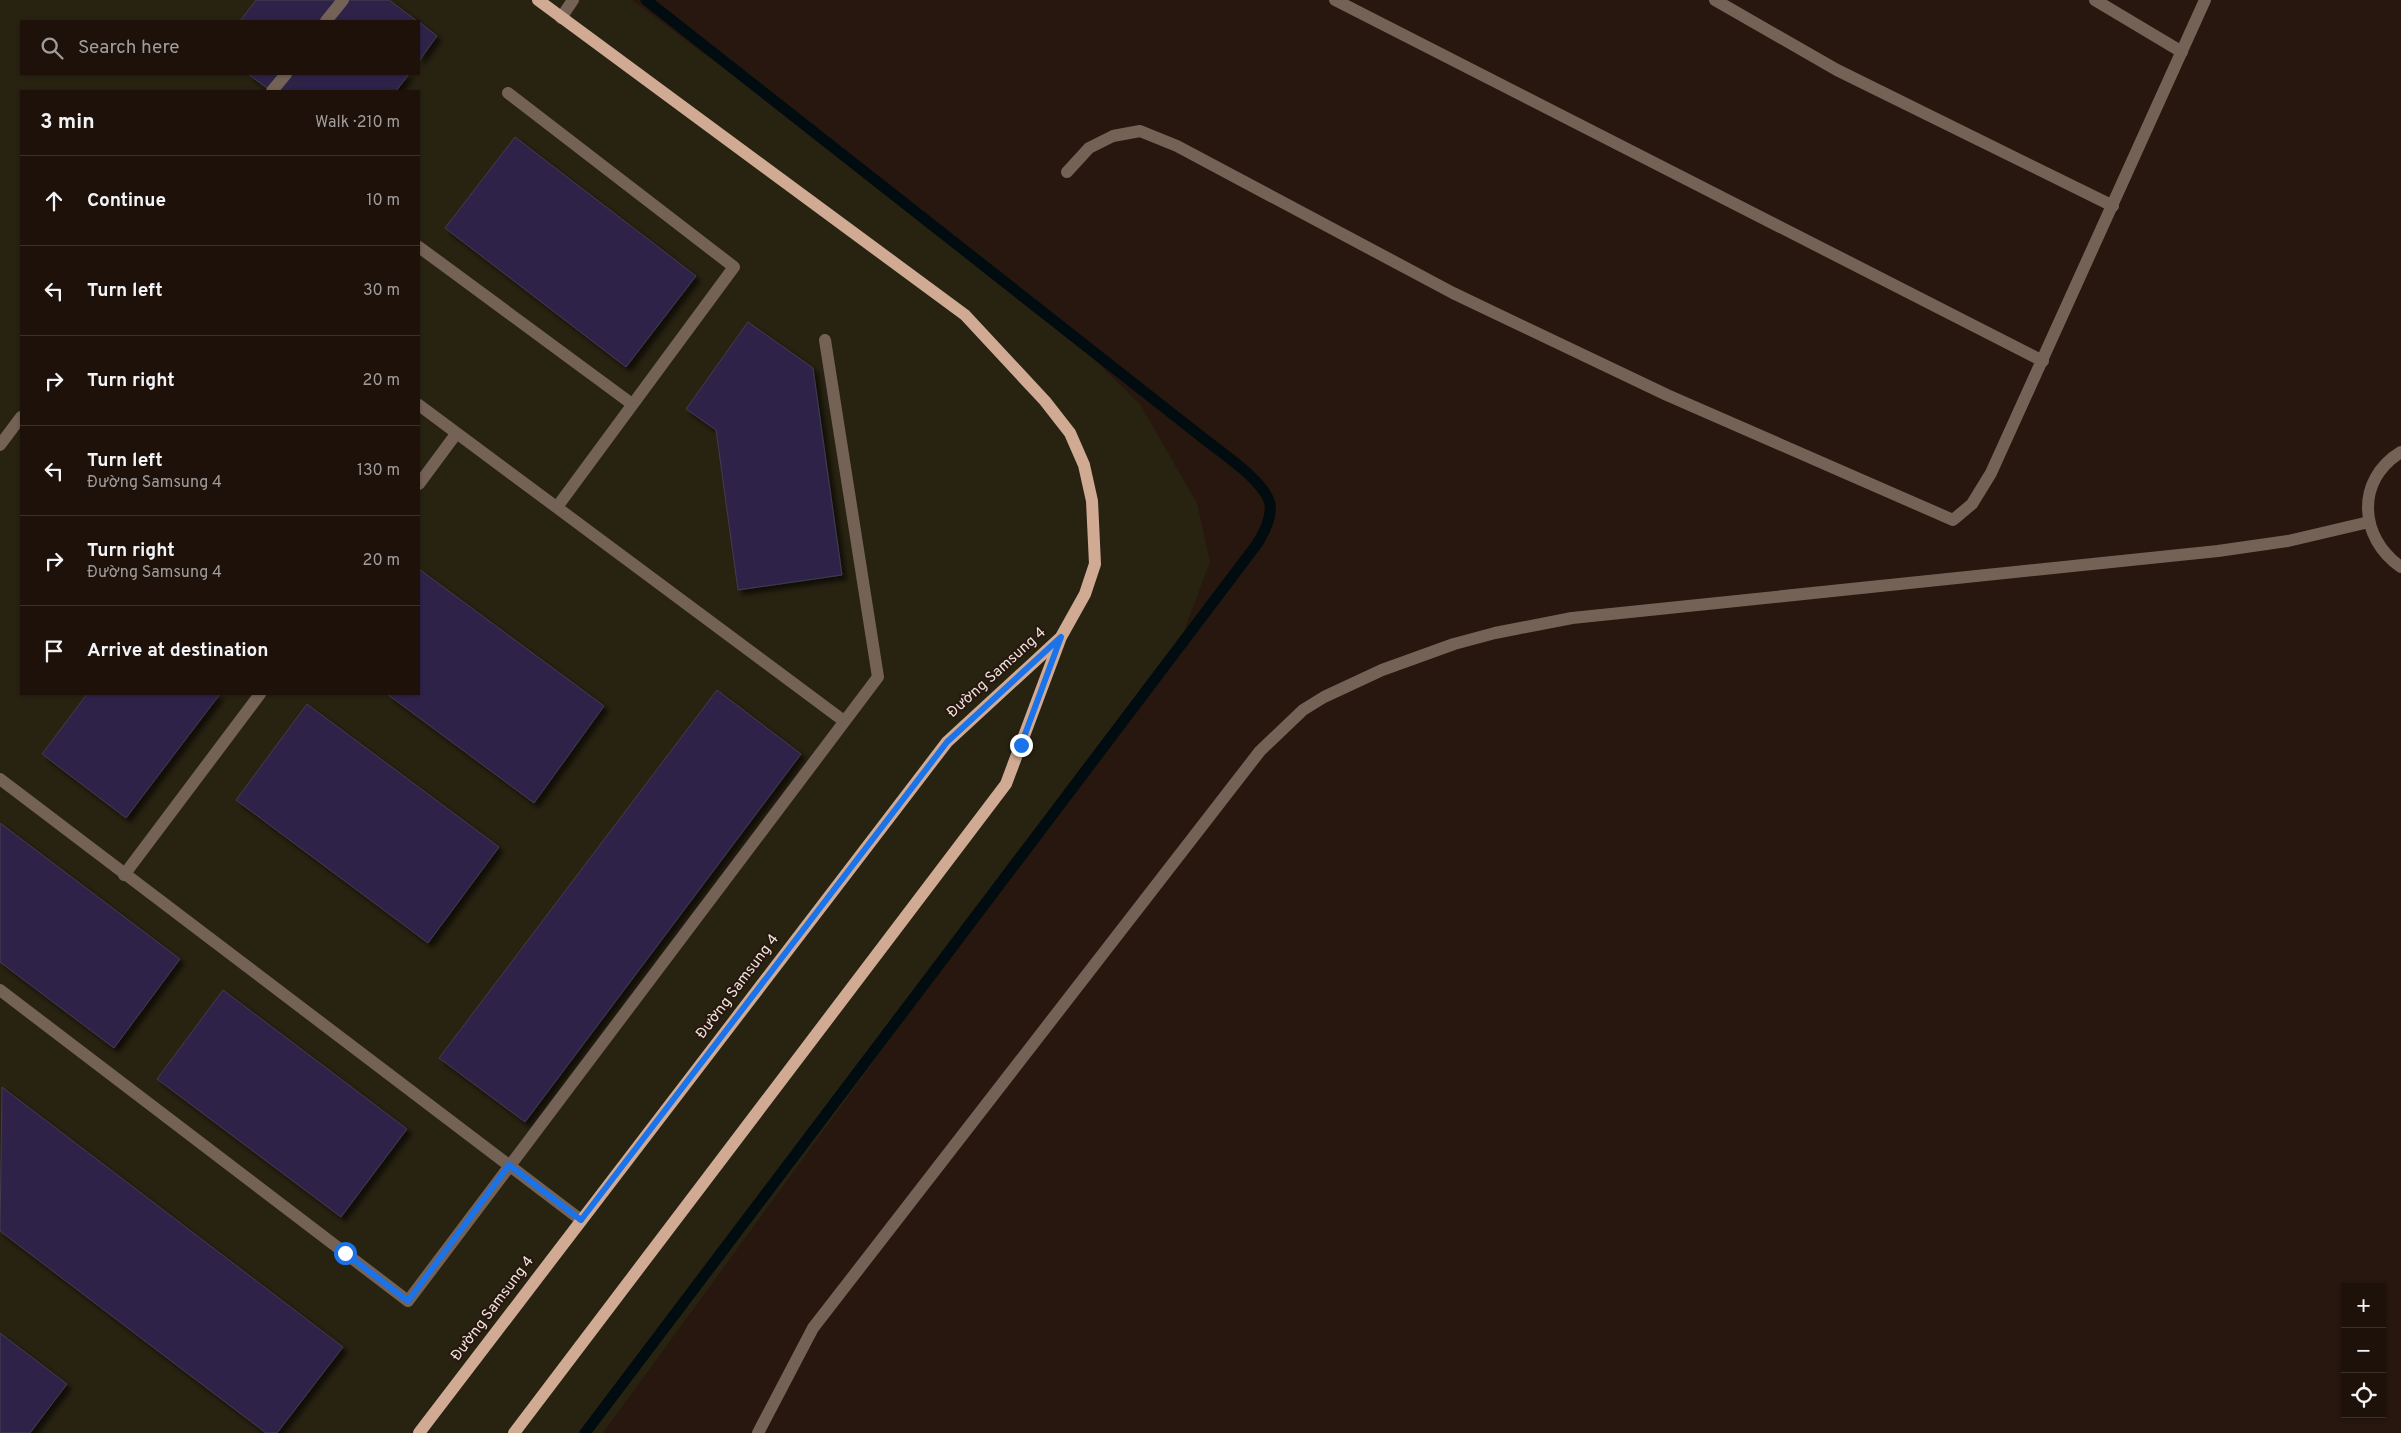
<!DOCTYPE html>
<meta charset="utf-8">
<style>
:root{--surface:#1d110a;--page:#251a13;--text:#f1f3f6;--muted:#a09d9c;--line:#3b312b}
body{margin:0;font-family:Overpass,sans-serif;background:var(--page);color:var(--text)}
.controls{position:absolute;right:15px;bottom:15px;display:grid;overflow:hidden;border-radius:0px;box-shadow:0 1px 4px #0004}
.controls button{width:45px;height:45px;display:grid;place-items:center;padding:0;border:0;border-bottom:1px solid var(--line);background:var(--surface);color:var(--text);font:25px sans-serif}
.stop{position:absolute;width:15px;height:15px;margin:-11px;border:4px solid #1a73e8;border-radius:50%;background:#fff}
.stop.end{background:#1a73e8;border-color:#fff;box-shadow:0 1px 5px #0008}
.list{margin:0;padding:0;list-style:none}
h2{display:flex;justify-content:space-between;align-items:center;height:65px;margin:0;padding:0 20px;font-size:21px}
h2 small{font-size:16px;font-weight:400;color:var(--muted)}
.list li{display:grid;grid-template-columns:32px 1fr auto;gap:15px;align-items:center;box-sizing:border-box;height:90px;padding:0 20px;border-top:1px solid var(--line)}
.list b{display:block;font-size:19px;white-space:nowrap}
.list p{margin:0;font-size:16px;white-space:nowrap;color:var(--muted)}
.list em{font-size:16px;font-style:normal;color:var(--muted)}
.icon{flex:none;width:28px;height:28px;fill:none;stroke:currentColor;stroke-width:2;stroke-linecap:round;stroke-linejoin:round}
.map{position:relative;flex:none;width:2401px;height:1433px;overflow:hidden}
.search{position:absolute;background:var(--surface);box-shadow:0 1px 4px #0004;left:20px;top:20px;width:400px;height:55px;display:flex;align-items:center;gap:12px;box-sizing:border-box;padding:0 18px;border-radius:0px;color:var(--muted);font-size:19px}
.panel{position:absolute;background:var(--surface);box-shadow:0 1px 4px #0004;left:20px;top:90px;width:400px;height:605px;border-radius:0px}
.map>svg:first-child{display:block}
.industrial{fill:#282211;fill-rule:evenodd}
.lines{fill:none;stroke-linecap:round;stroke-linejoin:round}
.stream{stroke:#000c10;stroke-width:11}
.building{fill:#2f2448;stroke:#413c4e;filter:url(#shadow)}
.minor{stroke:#756257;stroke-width:12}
.major{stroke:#d1aa93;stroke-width:12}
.route{stroke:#1a73e8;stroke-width:6}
.labels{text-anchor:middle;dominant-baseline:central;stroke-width:4;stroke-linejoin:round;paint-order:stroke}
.street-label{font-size:15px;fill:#eee3dc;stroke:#27170e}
</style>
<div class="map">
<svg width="2401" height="1433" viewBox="0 0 2401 1433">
<defs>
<filter id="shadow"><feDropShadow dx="4.5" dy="4.5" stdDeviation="2.5" flood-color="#0009"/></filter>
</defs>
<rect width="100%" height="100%" fill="#27170e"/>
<path class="industrial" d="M0,0H632L1026,293L1140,404L1197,503L1210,562L1180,642L603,1433H0ZM21,21H419V74H21ZM21,91H419V694H21Z"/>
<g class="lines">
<path class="stream" d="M585,1433L1257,544C1264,533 1272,518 1270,504C1265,480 1217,450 1198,434L646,0"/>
</g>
<g class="building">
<path d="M256,0H389L417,21H240Z"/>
<path d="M419,22L437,36L419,61Z"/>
<path d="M248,74H409L396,91H271Z"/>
<path d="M515,137L696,276L626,367L445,228Z"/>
<path d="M748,322L813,368L842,575L738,590L716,430L686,409Z"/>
<path d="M419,569L604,706L534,803L387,694H419Z"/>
<path d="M717,690L801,754L525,1122L439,1058Z"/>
<path d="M87,694H220L126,818L42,754Z"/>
<path d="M307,704L499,847L428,943L236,800Z"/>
<path d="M0,823L180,959L114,1048L0,962Z"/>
<path d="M223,990L407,1129L341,1217L157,1079Z"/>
<path d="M2,1087L343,1347L277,1433H266L0,1231Z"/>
<path d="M0,1333L67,1384L30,1433H0Z"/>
</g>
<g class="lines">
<g class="minor">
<path d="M1335,0L2043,361"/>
<path d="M1715,0L1837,70L2113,206"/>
<path d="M2095,0L2182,52"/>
<path d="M561,18L573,0"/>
<path d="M326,21L343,0"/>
<path d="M272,91L286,74"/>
<path d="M508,93L734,267L557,507"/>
<path d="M1067,172L1089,148L1113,136L1140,131L1177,146L1453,293L1667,395L1953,520L1972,504L1991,473L2205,0"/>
<path d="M419,247L632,404"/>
<path d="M419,405L844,721"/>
<path d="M0,445L21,417"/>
<path d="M2401,452C2355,480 2359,538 2401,567"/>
<path d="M419,484L456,434"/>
<path d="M0,779L581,1220"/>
<path d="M124,875L260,694"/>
<path d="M0,990L408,1301L878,677L825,340"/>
<path d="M758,1433L813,1328L1260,751L1303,710L1324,697L1382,670L1454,644L1495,633L1572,618L2218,551L2288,541L2369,522"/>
</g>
<g class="major">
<path d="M419,1433L947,742L1059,639"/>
<path d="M514,1433L1006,784L1061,637L1085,594L1095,564L1092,501L1084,465L1070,433L1045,401L965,315L538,0"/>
</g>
</g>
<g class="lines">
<path class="route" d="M345,1253L408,1301L509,1165L581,1220L947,742L1061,637L1021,745"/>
</g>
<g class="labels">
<g class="street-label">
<text transform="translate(997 673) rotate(-42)">Đường Samsung 4</text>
<text transform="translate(738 987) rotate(-53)">Đường Samsung 4</text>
<text transform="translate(493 1309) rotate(-53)">Đường Samsung 4</text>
</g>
</g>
</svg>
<div class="controls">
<button>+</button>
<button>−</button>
<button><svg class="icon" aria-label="locate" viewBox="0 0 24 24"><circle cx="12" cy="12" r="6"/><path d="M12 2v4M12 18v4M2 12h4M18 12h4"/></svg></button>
</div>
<div class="stop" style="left:345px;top:1253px"></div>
<div class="stop end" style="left:1021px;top:745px"></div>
<div class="search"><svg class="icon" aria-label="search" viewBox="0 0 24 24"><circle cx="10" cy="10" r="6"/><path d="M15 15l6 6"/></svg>Search here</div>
<section class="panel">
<h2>3 min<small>Walk · 210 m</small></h2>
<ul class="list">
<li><svg class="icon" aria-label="ahead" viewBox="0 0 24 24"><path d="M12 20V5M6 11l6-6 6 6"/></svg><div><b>Continue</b></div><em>10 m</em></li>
<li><svg class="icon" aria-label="left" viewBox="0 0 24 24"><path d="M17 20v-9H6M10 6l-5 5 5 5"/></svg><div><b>Turn left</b></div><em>30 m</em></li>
<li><svg class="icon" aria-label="right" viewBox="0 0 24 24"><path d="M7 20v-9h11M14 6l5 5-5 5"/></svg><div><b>Turn right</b></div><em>20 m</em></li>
<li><svg class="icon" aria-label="left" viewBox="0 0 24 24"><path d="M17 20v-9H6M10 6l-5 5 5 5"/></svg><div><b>Turn left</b><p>Đường Samsung 4</p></div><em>130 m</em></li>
<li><svg class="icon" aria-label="right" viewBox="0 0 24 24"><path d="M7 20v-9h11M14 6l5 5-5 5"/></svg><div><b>Turn right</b><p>Đường Samsung 4</p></div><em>20 m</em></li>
<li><svg class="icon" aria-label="arrive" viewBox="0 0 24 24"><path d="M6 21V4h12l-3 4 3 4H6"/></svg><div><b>Arrive at destination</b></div></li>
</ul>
</section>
</div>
